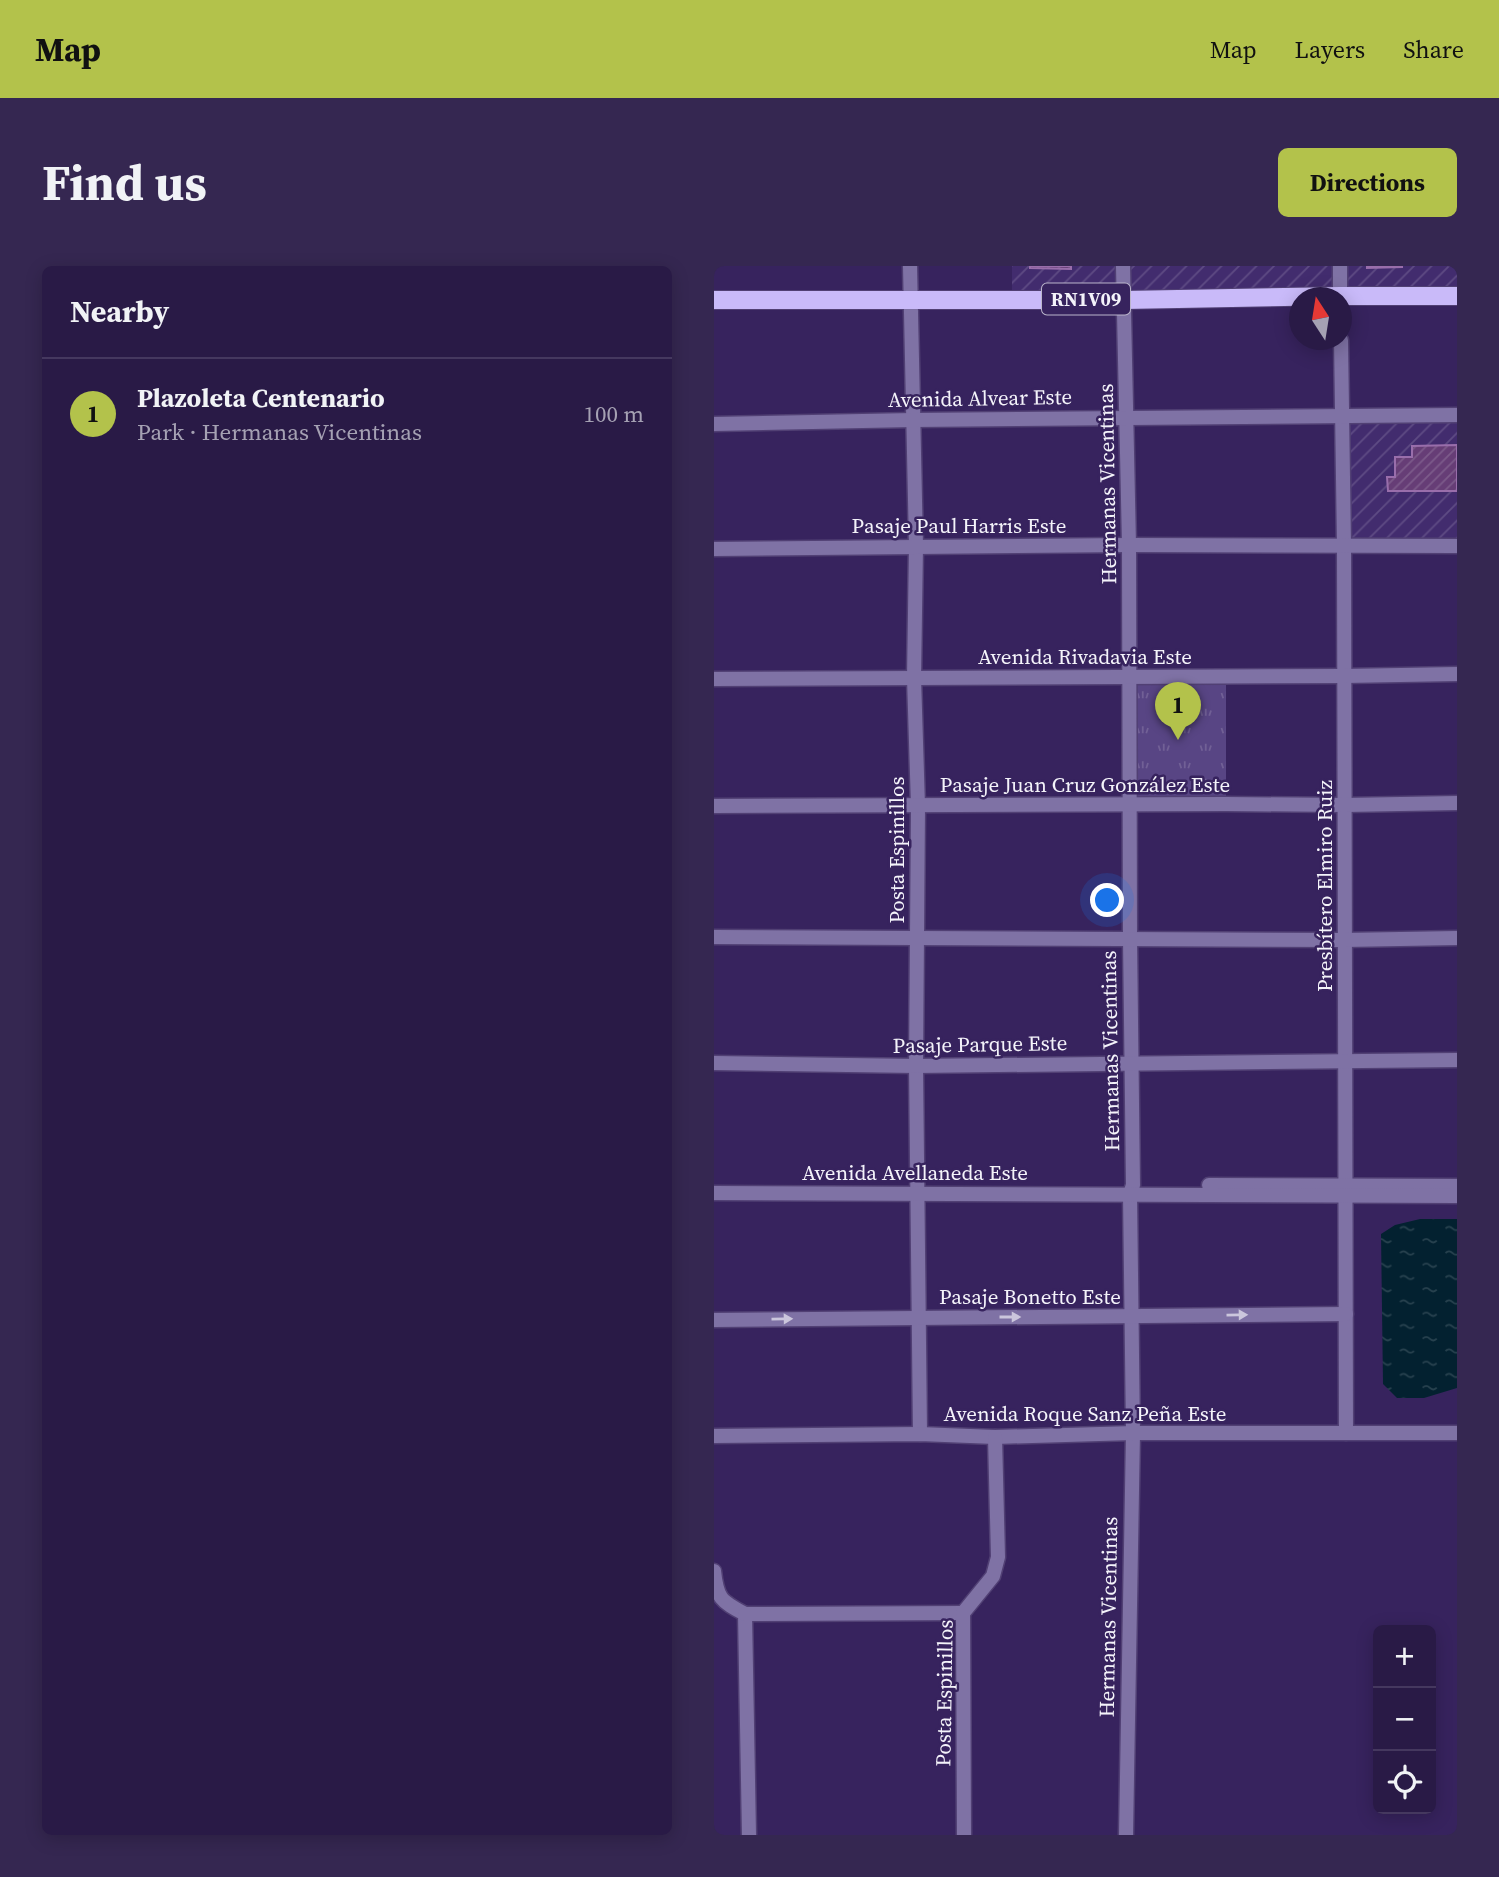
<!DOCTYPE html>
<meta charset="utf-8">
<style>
:root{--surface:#291a46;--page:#352751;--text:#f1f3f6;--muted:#a5a1b3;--line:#45385f;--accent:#b3c24b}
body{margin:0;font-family:"Source Serif 4",serif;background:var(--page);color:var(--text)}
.controls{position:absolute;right:21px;bottom:21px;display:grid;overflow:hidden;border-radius:10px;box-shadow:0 4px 18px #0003}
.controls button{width:63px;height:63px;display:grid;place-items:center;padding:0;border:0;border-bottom:2px solid var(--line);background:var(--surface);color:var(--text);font:35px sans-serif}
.compass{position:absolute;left:575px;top:21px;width:63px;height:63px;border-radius:50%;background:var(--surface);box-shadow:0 4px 18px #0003;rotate:348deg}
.you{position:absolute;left:394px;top:635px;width:24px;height:24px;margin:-18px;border:5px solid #fff;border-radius:50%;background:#1a73e8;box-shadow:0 0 0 10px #1a73e833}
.badge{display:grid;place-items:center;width:46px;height:46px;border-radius:50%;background:var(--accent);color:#111;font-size:23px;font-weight:700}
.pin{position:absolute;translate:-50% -58px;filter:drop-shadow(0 2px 4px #0008)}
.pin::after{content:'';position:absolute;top:37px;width:24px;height:21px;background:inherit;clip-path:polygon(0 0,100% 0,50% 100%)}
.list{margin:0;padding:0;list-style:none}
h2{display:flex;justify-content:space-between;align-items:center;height:91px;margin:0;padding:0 28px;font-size:30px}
h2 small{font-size:23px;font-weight:400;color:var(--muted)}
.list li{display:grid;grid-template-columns:46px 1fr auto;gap:21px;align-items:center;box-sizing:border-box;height:112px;padding:0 28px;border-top:2px solid var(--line)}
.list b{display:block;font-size:26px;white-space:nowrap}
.list p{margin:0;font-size:23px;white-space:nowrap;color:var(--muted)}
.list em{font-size:23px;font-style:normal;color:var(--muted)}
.icon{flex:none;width:38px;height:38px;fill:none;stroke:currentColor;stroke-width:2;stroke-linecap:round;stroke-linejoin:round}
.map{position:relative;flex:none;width:743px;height:1569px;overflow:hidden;border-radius:10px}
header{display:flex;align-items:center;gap:42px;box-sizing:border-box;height:98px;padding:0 35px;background:var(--accent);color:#111}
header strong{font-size:33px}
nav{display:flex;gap:38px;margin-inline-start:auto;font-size:24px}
.intro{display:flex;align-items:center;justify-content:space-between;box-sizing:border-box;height:168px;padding:0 42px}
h1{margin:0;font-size:49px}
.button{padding:18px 32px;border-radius:10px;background:var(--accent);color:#111;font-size:24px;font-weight:700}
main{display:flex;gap:42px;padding:0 42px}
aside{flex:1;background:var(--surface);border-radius:10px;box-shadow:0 4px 18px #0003}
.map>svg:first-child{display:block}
.industrial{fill:url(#industrial-furrows)}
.grass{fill:url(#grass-tufts)}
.water{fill:url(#water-ripples)}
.building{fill:url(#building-hatch);stroke:#996eab;stroke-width:2}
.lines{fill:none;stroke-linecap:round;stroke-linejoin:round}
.minor-casing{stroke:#514074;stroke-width:17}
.major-casing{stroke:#514074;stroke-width:20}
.minor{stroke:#7f72a5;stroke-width:14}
.major{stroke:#c9baf9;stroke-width:18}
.oneway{fill:#cbc6dc}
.labels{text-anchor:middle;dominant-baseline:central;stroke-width:5;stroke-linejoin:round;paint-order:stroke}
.shield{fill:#37235e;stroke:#bbb5cb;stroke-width:2}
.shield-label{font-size:19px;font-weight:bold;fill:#f4f3fa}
.street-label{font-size:21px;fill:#f4f3fa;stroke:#37235e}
</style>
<header>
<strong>Map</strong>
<nav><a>Map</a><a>Layers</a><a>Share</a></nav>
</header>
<div class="intro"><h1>Find us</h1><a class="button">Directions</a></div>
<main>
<aside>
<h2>Nearby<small></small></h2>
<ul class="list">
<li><span class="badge">1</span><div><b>Plazoleta Centenario</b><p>Park · Hermanas Vicentinas</p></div><em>100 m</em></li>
</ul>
</aside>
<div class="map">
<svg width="743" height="1569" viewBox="0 0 743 1569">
<defs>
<pattern id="industrial-furrows" width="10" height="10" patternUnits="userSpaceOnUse" patternTransform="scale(1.75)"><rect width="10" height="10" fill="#422c6e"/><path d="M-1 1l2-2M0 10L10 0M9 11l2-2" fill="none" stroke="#5e4b84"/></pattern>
<pattern id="grass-tufts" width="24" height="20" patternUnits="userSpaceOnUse" patternTransform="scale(1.75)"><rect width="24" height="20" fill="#584584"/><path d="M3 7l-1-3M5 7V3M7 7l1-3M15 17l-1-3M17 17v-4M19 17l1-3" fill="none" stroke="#716096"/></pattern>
<pattern id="water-ripples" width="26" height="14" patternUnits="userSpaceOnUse" patternTransform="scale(1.75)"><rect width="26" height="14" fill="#032130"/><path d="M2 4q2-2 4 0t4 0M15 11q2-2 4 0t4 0" fill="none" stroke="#28424f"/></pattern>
<pattern id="building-hatch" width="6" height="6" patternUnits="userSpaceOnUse" patternTransform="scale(1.75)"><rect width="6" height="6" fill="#663d76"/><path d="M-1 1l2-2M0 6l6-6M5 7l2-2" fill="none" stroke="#7c5a8a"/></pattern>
</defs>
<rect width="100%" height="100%" fill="#37235e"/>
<g class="industrial">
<path d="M298,0H743V30L298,33Z"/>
<path d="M628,149H743V280H630Z"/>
</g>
<path class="grass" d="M416,410H512V538L417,539Z"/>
<path class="water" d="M706,953H743V1122L710,1132H683L669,1118L667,968L681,959Z"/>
<g class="building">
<path d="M316,0H357V3L316,2Z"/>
<path d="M653,0H688V1L653,2Z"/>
<path d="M743,179V225H674L673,211H681V191H698V180Z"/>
</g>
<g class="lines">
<defs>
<g id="minor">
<path d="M196,0L202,280L200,412L204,540L202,800L206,1168"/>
<path d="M409,0L415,279L416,672L419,919L416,928L419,1167L412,1569"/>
<path d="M626,0V32"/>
<path d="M627,74L630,280L632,1167"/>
<path d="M0,158L199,154L743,149"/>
<path d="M0,283L415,279L743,280"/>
<path d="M0,413L630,410L743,408"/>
<path d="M0,540L512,538L631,539L743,537"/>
<path d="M0,671L630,674L743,672"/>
<path d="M0,797L202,800L743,794"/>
<path d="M495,919L743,920"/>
<path d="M0,927L743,930"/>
<path d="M0,1054L632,1048"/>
<path d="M0,1170L206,1168L281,1171L419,1167H743"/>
<path d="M0,1305C3,1333 7,1335 31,1348L35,1569"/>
<path d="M31,1348L249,1347"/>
<path d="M250,1569L249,1347L279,1310L284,1291L281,1171"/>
</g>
<path id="major" d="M0,34H410L626,30H743"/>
</defs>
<use href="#minor" class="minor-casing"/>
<use href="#major" class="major-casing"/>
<use href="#minor" class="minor"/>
<use href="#major" class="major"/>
</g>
<defs><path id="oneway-solid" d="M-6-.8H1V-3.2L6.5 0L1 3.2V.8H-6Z" transform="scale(1.75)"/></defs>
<g class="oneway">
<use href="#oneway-solid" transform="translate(523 1049) rotate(-1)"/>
<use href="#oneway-solid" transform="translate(296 1051)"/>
<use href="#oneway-solid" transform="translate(68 1053) rotate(-1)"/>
</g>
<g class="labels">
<rect class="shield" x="328" y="17.5" width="88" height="31" rx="5"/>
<g class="shield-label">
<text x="372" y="33">RN1V09</text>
</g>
<g class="street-label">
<text transform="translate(266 132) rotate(-1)">Avenida Alvear Este</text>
<text transform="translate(393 218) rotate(-91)">Hermanas Vicentinas</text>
<text x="245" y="259">Pasaje Paul Harris Este</text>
<text x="371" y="390">Avenida Rivadavia Este</text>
<text x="371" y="518">Pasaje Juan Cruz González Este</text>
<text transform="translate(182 584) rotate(-90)">Posta Espinillos</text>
<text transform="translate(610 620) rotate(-90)">Presbítero Elmiro Ruiz</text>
<text transform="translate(266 778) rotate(-1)">Pasaje Parque Este</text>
<text transform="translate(396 785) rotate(-91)">Hermanas Vicentinas</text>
<text x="201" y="906">Avenida Avellaneda Este</text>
<text x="316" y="1030">Pasaje Bonetto Este</text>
<text x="371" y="1147">Avenida Roque Sanz Peña Este</text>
<text transform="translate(394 1351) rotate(-89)">Hermanas Vicentinas</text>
<text transform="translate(230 1427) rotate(-89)">Posta Espinillos</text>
</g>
</g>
</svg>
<div class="controls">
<button>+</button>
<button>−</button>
<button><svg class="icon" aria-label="locate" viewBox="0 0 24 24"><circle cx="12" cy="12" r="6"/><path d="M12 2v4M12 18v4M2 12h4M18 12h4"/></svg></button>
</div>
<svg class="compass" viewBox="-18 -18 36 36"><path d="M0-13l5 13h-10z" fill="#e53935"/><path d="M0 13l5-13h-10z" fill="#a5a1b3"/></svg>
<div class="you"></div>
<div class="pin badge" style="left:464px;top:474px">1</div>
</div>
</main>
